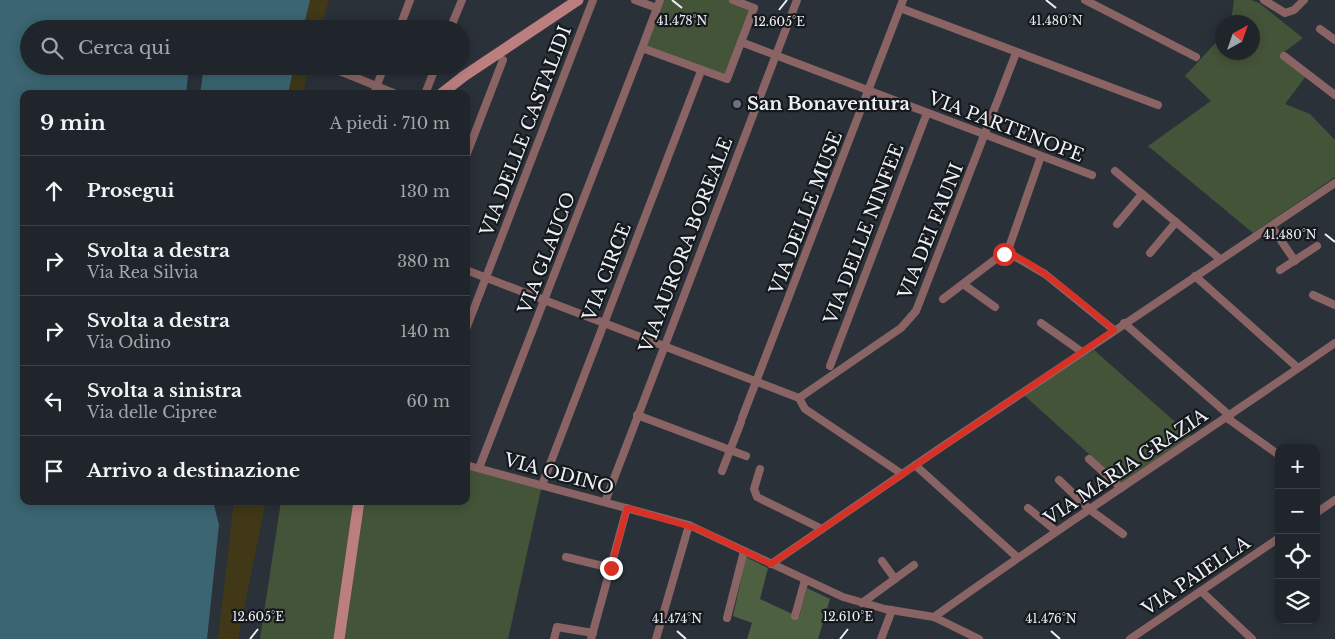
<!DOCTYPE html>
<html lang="it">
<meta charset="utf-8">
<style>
:root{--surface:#20252b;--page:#2d3137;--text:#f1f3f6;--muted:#a2a5a9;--line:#3d4247}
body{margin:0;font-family:"Libre Baskerville",serif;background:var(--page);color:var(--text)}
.controls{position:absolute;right:15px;bottom:15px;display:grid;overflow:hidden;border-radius:10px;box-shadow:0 2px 12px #0003}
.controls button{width:45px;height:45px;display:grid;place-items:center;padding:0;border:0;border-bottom:1px solid var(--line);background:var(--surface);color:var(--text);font:25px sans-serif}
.compass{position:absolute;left:1215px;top:15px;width:45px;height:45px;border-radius:50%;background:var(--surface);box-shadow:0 2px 12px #0003;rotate:40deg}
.stop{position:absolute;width:15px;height:15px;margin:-11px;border:4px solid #d93025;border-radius:50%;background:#fff}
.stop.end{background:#d93025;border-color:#fff;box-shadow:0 1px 5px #0008}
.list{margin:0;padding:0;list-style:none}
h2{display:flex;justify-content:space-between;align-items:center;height:65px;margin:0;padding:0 20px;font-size:21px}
h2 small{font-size:16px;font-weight:400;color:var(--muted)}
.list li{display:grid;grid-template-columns:32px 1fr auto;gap:15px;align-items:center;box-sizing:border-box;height:70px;padding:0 20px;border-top:1px solid var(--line)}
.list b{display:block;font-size:19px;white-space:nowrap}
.list p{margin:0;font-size:16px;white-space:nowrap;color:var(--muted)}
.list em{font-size:16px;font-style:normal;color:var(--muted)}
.icon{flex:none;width:28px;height:28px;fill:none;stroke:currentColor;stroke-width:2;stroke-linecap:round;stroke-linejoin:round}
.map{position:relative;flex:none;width:1335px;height:639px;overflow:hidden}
.search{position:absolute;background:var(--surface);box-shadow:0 2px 12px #0003;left:20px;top:20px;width:450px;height:55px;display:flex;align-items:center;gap:12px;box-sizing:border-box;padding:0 18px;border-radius:28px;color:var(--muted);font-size:19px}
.panel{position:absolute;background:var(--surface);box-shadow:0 2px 12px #0003;left:20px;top:90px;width:450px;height:415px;border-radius:10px}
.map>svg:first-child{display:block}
.green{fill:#445439}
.forest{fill:#4e6042}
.sand{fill:#403817}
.water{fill:#3a6571}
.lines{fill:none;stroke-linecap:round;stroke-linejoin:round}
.street{stroke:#8a6464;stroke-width:8}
.secondary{stroke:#bc7f80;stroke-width:11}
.route{stroke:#d93025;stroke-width:6}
.ticks{fill:none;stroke:#edf1f7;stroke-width:2}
.worship-dot{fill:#6b7280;stroke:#16191c;stroke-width:2}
.labels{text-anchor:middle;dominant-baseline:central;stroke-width:4.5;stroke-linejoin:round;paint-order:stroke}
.poi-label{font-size:18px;font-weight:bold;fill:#edf1f7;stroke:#16191c;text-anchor:start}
.street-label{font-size:18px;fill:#edf1f7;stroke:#16191c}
.ticks-label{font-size:12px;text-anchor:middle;fill:#edf1f7;stroke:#16191c;stroke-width:4.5;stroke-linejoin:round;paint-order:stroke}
</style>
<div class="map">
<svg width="1335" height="639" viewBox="0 0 1335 639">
<rect width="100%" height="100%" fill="#2a3139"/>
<g class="green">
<path d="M660,0H734L754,8L727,79L642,48Z"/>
<path d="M1234,0H1251L1259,3L1303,38L1280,55L1306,76L1285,104L1310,114L1335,140V177L1253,233L1148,146L1211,101L1185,76L1222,36V52H1252V22H1231Z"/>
<path d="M1094,350L1191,436L1122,484L1024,395Z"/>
<path d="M466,465L542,485L508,639H260L281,501H466Z"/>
</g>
<path class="forest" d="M746,557L768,568L760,599L799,617L807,588L830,599L818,639H747L752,623L733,616Z"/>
<g class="sand">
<path d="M286,0H329L320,29H268Z"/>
<path d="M259,66H309L303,94H271Z"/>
<path d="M234,501H266L238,639H218Z"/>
</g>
<g class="water">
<path d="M0,0H310L303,29H29V66H189L186,94H24V501H213L219,525L207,639H0Z"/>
<path d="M204,66H294L288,94H200Z"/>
</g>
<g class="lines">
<g class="street">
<path d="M635,0L657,8"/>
<path d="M660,0L642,48L727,79L754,8L733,0"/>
<path d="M1085,0L1196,57"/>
<path d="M1264,0L1285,13L1294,10L1304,0"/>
<path d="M900,8L1158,105"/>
<path d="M399,29L410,0"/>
<path d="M450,29L462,0"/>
<path d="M1320,29L1335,40"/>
<path d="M741,42L1092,175"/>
<path d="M1284,56L1335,95"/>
<path d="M337,70L396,94"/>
<path d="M374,94L384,66"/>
<path d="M425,94L436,66"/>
<path d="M466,156L503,60"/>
<path d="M1115,171L1220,259"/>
<path d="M1117,224L1142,194"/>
<path d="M1271,226L1295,261"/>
<path d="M1007,253L1041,156"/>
<path d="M1150,253L1176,222"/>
<path d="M466,270L799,398L805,409L902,474"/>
<path d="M1280,270L1317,246"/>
<path d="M1195,276L1298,368"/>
<path d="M963,284L995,307"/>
<path d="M1313,295L1335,305"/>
<path d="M943,299L1001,255L1009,253L1045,274L1114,330"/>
<path d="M1041,323L1082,352"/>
<path d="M1124,323L1230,416"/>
<path d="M466,329L593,0"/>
<path d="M830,366L927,113"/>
<path d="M799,398L901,328L916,311L1016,53"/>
<path d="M637,415L746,456"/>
<path d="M742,418L903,0"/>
<path d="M1227,418L1279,455"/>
<path d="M1089,459L1121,488"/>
<path d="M466,465L689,525L843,597L885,609L934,617L979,639"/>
<path d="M915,465L1017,557"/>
<path d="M479,468L642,48"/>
<path d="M760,469L754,489L757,497L822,529"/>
<path d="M722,471L741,422"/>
<path d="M1059,480L1089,509L1123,534"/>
<path d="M542,485L701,71"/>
<path d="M605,502L797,0"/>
<path d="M1028,508L1056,531"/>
<path d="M1316,513L1335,500"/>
<path d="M566,557L611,568"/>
<path d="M882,561L895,579"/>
<path d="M771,564L943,446L1335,183"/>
<path d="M1201,591L1252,639"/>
<path d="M862,603L914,565"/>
<path d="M795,616L805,580"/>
<path d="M934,617C1065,523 1202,435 1335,343"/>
<path d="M727,618L744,551"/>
<path d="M554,639L557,627L593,633"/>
<path d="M591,639L627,508"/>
<path d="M656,639L689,525"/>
<path d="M881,639L892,610"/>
<path d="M1130,639L1279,538"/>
</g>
<g class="secondary">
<path d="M441,94L464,76L578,0"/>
<path d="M339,639L359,501"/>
</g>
</g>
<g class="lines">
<path class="route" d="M611,568L627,508L698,529L771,564L1114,330C1097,316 1022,249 1004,254"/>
</g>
<path class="ticks" d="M672,0L682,8M1046,0L1056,8M779,10L787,0M1325,234L1335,242M677,631L686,639M1051,631L1060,639M250,639L258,629M840,639L848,629"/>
<circle class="worship-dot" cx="737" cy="104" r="5"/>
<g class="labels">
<g class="poi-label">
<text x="747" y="104">San Bonaventura</text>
</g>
<g class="street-label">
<text transform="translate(1006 127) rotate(21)">VIA PARTENOPE</text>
<text transform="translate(526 131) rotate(-69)">VIA DELLE CASTALIDI</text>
<text transform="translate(806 213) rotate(-69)">VIA DELLE MUSE</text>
<text transform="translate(931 231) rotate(-68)">VIA DEI FAUNI</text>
<text transform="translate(864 234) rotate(-69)">VIA DELLE NINFEE</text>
<text transform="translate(686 245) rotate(-69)">VIA AURORA BOREALE</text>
<text transform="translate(547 253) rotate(-69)">VIA GLAUCO</text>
<text transform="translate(607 272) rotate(-69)">VIA CIRCE</text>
<text transform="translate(1126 467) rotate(-34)">VIA MARIA GRAZIA</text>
<text transform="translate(559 474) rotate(15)">VIA ODINO</text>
<text transform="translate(1196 576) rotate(-34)">VIA PAIELLA</text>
</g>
</g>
<g class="ticks-label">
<text x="1056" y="25">41.480°N</text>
<text x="682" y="25">41.478°N</text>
<text x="779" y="26">12.605°E</text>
<text x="1290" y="239">41.480°N</text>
<text x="258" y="621">12.605°E</text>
<text x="848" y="621">12.610°E</text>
<text x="677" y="623">41.474°N</text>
<text x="1051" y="623">41.476°N</text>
</g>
</svg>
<div class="controls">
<button>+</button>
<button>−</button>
<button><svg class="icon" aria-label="locate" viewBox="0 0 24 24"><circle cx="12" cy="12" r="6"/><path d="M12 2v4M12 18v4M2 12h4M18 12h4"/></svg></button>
<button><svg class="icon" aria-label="layers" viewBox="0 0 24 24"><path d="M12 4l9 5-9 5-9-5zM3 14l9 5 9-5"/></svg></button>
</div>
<svg class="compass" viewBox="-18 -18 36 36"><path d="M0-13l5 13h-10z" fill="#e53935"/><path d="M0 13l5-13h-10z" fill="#a2a5a9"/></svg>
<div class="stop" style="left:1004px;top:254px"></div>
<div class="stop end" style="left:611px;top:568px"></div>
<div class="search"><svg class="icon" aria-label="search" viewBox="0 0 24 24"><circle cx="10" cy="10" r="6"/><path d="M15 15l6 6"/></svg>Cerca qui</div>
<section class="panel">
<h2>9 min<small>A piedi · 710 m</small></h2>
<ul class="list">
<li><svg class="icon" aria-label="ahead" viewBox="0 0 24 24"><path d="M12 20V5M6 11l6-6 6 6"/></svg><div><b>Prosegui</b></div><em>130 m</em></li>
<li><svg class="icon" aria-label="right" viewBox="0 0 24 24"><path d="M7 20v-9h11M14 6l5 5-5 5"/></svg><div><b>Svolta a destra</b><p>Via Rea Silvia</p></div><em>380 m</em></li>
<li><svg class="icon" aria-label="right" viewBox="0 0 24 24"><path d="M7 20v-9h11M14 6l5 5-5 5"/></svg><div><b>Svolta a destra</b><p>Via Odino</p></div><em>140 m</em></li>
<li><svg class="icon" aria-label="left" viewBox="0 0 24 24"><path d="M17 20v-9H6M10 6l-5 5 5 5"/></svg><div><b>Svolta a sinistra</b><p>Via delle Cipree</p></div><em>60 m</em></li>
<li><svg class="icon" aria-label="arrive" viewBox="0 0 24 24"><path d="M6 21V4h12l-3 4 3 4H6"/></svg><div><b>Arrivo a destinazione</b></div></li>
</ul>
</section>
</div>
